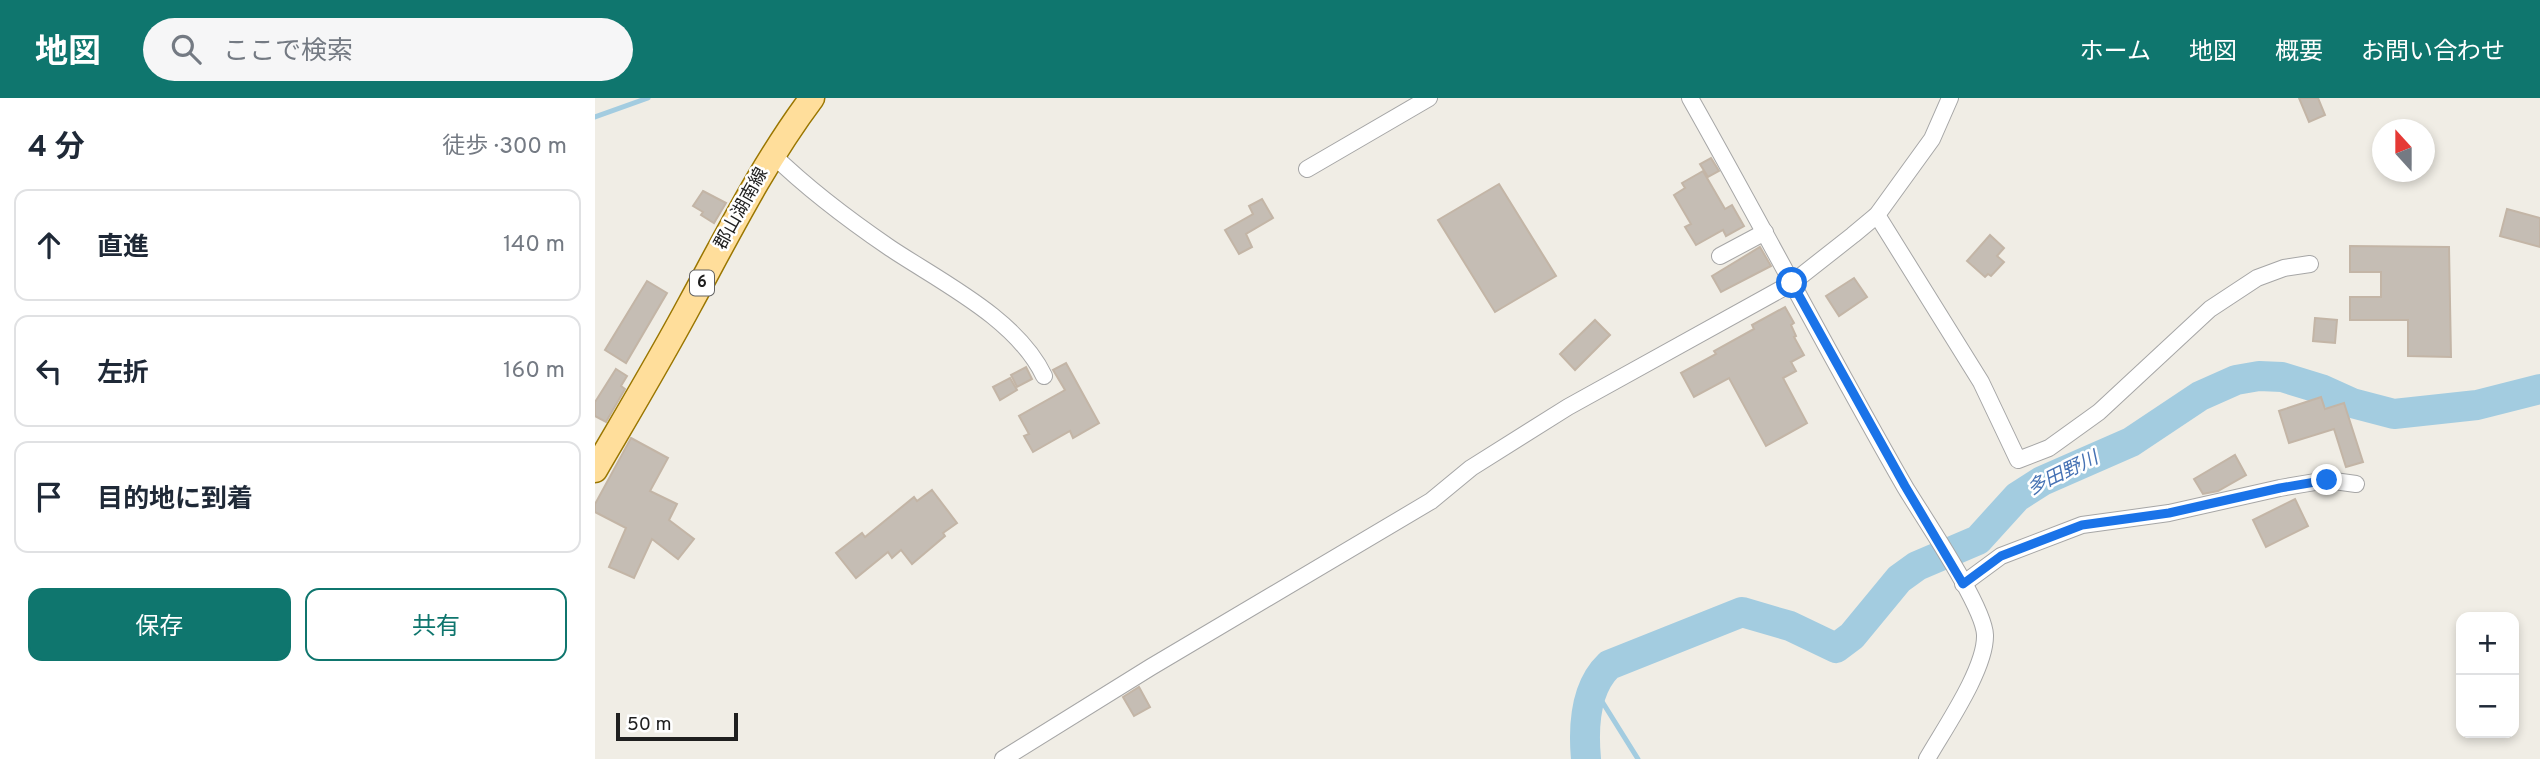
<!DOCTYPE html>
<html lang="ja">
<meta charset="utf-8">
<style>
:root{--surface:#fff;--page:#f6f6f7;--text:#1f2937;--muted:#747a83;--line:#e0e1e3;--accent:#0f766e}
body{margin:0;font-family:Overpass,"Noto Sans JP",sans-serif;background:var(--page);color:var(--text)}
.controls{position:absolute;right:21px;bottom:21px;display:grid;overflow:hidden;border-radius:14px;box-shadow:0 4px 10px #0003}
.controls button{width:63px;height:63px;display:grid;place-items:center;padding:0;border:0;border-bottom:2px solid var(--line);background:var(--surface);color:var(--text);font:35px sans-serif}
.compass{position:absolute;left:1777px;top:21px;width:63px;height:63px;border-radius:50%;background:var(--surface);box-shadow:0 4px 10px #0003;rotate:339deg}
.scale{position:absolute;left:21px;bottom:18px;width:122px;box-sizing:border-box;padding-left:7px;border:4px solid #1f1f1f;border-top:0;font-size:19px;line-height:24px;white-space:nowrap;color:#1f1f1f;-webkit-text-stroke:5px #fff;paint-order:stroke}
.stop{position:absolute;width:21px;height:21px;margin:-16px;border:5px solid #1a73e8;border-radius:50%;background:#fff}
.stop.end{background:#1a73e8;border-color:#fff;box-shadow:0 2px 7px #0008}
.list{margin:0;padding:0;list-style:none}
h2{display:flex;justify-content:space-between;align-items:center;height:91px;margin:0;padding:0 28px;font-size:30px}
h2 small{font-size:23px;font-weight:400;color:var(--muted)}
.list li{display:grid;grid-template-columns:46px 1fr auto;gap:21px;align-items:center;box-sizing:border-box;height:112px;margin:0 14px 14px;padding:0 14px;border:2px solid var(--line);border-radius:14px}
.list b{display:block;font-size:26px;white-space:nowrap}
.list em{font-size:23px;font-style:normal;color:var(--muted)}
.actions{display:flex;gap:14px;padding:21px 28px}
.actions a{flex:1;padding:16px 0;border:2px solid var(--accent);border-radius:14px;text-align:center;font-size:24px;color:var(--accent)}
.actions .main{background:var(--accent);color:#fff}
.icon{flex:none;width:38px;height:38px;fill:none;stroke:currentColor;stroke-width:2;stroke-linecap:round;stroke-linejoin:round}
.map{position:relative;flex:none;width:1945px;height:661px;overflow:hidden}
header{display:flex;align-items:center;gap:42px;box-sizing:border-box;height:98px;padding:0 35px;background:var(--accent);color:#fff}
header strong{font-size:33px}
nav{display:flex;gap:38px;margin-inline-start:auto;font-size:24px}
.search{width:490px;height:63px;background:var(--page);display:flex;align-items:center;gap:18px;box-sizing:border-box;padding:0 24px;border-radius:38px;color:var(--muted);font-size:26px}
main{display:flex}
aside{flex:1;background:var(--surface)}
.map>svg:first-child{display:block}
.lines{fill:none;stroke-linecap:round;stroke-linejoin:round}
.stream{stroke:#a3cce0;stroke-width:5}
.river{stroke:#a3cce0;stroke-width:30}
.building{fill:#c5bdb4;stroke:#c3b5a6;stroke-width:2}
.street-casing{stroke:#a6a6a6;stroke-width:18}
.primary-casing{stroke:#9a7600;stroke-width:27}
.street{stroke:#fff;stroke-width:16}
.primary{stroke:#ffde9b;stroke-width:24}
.route{stroke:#1a73e8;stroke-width:9}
.labels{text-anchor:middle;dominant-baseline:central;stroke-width:5;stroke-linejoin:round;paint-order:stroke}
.shield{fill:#fff;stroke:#626262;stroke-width:2}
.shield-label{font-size:16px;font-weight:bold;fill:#1f1f1f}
.street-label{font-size:18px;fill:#1f1f1f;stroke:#fff}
.water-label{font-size:19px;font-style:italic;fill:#4672b4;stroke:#fff}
</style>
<header>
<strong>地図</strong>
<div class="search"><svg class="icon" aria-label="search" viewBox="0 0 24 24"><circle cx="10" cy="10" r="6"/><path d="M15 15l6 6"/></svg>ここで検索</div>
<nav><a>ホーム</a><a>地図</a><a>概要</a><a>お問い合わせ</a></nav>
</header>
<main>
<aside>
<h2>4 分<small>徒歩 · 300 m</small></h2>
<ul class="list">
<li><svg class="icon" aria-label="ahead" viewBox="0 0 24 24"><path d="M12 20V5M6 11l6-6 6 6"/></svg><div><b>直進</b></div><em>140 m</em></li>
<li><svg class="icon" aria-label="left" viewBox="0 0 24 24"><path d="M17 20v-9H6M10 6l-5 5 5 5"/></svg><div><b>左折</b></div><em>160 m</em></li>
<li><svg class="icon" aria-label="arrive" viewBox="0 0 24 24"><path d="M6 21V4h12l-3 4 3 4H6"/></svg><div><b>目的地に到着</b></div></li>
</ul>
<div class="actions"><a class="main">保存</a><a>共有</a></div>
</aside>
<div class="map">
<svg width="1945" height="661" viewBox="0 0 1945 661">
<rect width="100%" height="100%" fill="#f0ede5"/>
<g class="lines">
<g class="stream">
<path d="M0,19L53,0"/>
<path d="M998,589L1043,661"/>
</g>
<path class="river" d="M991,661C988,628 990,590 1014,567L1147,514L1195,528L1241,550L1257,538L1304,481L1322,468L1383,442L1422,399L1447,383L1536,344L1605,298L1641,282L1664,278L1687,279L1726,291L1757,305L1799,316L1882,307L1945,291"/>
</g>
<g class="building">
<path d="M1704,0H1723L1730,17L1714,24Z"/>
<path d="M1116,60L1124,73L1113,79L1105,66Z"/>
<path d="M1108,73L1130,111L1137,107L1149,128L1131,138L1128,132L1101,147L1090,129L1096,126L1079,97L1090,90L1087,85Z"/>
<path d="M904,86L961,178L900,214L843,122Z"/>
<path d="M108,93L131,105L119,125L106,117L108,114L98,108Z"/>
<path d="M667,101L678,120L651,136L657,149L644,156L630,132L658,116L654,108Z"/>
<path d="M1912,111L1945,120V149L1905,138Z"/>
<path d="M1395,137L1409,150L1402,158L1409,164L1396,178L1393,176L1390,179L1372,163Z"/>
<path d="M1755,148L1854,149L1856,259L1813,258V222H1755V199H1786V174H1755Z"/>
<path d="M1165,149L1176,168L1126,194L1117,178Z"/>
<path d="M1259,180L1272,199L1244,218L1231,198Z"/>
<path d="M52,183L72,195L31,265L10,252Z"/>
<path d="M1190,209L1199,225L1196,227L1201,238L1199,239L1209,257L1196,264L1201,273L1188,280L1212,325L1171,348L1134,280L1099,299L1086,275L1121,256L1119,253L1159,231L1157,227Z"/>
<path d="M1720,220L1742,222L1740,245L1718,243Z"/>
<path d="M1000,222L1015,237L980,272L965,256Z"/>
<path d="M471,265L504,325L478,340L475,333L438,354L429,338L434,336L424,318L470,292L458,272Z"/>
<path d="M431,269L437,281L422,289L416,277Z"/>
<path d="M21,271L32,278L26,288L30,291L11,324L0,318V304Z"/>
<path d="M415,280L422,292L405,302L398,289Z"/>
<path d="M1726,299L1730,311L1749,305L1768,364L1751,369L1739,331L1694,345L1684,313Z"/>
<path d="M36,340L73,360L55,393L82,406L74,422L99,441L83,461L57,441L39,480L14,469L31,430L0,414V406Z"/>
<path d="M1640,357L1651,377L1623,393L1608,396L1599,381Z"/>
<path d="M337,392L362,425L348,435L350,438L317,466L306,452L297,460L293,454L261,480L241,455L267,435L270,439L319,399L322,403Z"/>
<path d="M1700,401L1713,428L1671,449L1658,422Z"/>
<path d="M544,589L555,609L539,618L528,599Z"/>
</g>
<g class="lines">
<defs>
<g id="street">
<path d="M1095,0C1168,129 1236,260 1310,389C1328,419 1389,508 1390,537C1391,571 1349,631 1332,661"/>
<path d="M178,57C214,92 254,122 295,150C346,184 422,221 449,278"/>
<path d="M712,71L834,0"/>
<path d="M1282,117L1386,284L1423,362L1454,350L1504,314L1615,211L1662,180L1689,170L1715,166"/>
<path d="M1125,158L1170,134"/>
<path d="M1368,486L1406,458L1487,427L1574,415L1685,390L1732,382L1761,386"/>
<path d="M408,661L556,569L836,403L876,370L973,309L1197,185L1258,137L1282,117L1337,41L1355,0"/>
</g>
<path id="primary" d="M0,372C32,317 65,262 95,206C133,136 169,64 217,0"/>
</defs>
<use href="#street" class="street-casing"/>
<use href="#primary" class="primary-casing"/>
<use href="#street" class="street"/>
<use href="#primary" class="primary"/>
</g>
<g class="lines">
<path class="route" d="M1197,185L1310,388L1368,486L1406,458L1487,427L1574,415L1685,390L1732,382"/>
</g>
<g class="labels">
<rect class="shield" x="95" y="172.5" width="24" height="25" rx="5"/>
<g class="shield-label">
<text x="107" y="185">6</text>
</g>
<g class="street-label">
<text transform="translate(147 111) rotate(-61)">郡山湖南線</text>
</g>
<g class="water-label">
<text transform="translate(1468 376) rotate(-26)">多田野川</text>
</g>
</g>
</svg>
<div class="controls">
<button>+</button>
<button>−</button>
</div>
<svg class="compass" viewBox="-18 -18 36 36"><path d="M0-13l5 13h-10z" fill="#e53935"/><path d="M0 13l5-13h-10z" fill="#747a83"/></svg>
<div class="scale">50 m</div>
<div class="stop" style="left:1197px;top:185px"></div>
<div class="stop end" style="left:1732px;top:382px"></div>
</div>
</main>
